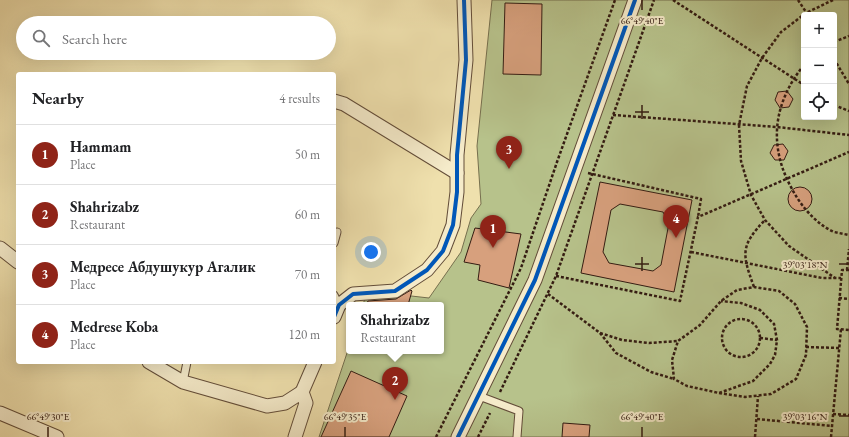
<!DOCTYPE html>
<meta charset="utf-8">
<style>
:root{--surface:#fff;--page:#f2f2f2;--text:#202124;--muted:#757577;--line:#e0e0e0;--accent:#8f2418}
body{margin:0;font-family:"EB Garamond",serif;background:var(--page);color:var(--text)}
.controls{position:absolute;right:12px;top:12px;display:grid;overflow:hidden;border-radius:4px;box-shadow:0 4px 16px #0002}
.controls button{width:36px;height:36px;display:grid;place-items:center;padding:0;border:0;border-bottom:1px solid var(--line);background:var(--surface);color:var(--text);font:20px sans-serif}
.you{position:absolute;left:371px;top:252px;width:14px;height:14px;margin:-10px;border:3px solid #fff;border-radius:50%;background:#1a73e8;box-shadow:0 0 0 6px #1a73e833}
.badge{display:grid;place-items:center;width:26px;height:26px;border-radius:50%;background:var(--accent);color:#fff;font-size:13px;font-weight:700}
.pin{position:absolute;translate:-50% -33px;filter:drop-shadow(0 1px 2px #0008)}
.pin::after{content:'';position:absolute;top:21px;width:14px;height:12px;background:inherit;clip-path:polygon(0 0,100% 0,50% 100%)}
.popup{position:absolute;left:346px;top:302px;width:98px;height:52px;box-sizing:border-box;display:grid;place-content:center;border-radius:4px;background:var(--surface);filter:drop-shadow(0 1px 3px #0005);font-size:13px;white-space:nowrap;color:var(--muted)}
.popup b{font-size:15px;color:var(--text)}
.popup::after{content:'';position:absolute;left:50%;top:100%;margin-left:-8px;border:8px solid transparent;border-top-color:var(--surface)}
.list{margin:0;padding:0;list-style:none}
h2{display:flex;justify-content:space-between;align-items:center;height:52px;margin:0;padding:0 16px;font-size:17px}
h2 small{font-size:13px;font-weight:400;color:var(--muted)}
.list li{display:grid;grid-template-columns:26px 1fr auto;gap:12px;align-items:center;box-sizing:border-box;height:60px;padding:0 16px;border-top:1px solid var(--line)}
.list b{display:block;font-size:15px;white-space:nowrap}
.list p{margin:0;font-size:13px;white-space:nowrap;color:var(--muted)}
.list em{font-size:13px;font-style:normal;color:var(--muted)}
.icon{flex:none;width:22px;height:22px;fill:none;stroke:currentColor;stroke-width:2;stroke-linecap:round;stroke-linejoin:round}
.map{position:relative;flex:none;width:849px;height:437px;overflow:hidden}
.search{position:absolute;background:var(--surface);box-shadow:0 4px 16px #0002;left:16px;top:16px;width:320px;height:44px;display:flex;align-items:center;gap:10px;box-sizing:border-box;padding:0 14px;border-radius:22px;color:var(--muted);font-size:15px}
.panel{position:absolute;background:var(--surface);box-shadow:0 4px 16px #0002;left:16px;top:72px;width:320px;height:292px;border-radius:4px}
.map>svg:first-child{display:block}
.green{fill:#b7c28b;stroke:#766f4e;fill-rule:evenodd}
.building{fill:#d7a07d;stroke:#341c12;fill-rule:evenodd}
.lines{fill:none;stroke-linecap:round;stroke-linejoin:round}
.lane-casing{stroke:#634d39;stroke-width:9}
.street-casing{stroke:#634d39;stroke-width:15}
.path{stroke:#341c12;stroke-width:2.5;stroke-dasharray:3 2;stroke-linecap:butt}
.lane{stroke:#f5ebca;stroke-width:7}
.street{stroke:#f5ebca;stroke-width:13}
.cycleway-casing{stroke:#f5ebca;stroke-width:6}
.cycleway{stroke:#0057b8;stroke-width:4}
.ticks{fill:none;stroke:#341c12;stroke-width:1.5}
.ticks-label{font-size:10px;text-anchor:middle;fill:#341c12;stroke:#f5ebca;stroke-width:4;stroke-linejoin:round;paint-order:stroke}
</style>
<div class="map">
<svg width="849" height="437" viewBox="0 0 849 437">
<rect width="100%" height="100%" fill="#efe0ad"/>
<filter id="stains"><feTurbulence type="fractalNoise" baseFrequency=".005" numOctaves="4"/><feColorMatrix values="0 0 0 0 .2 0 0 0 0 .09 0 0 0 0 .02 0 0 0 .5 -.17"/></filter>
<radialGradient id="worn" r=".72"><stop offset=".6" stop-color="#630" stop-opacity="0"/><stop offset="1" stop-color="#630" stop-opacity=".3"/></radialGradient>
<path class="green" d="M492,0H849V437H319L349,347V351H441V305H363L367,291L429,298L461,252L471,218L481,204L477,146ZM804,15H834V117H804Z"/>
<g class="building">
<path d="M505,3L542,4L541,75L503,74Z"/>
<path d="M787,91L793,99L789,107L780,108L775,100L778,92Z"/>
<path d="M783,144L788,151L784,160H775L770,153L774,145Z"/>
<path d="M600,182L692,200L674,292L581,273ZM620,204L663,212L669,223L661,265L653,271L609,263L603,252L611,210Z"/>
<circle cx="800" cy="199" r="12"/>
<path d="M475,228L521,234L509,288L478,280L480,265L464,262Z"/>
<path d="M411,290L412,291L408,305H366L368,301L396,299Z"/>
<path d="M351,371L407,396L389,437H321Z"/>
<path d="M563,423L590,425L589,437H562Z"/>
</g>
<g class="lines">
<defs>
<g id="lane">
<path d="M334,243L337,232"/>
<path d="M334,295L339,305"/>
<path d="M183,382L187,362"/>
<path d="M479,396L519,411L517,437"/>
</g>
<g id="street">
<path d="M334,101L344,104L457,173"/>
<path d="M0,248L18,262"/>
<path d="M334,317L339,305L353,294L395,291L427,270L443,251L453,225L457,192V155L466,60L464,0"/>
<path d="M149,362L183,382L267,406L285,403L302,392L306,403L295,437"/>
<path d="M302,392L315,362"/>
<path d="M0,413L57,437"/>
<path d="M458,437L535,280L635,0"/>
</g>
</defs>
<use href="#lane" class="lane-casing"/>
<use href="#street" class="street-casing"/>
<g class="path">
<path d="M673,0L804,85"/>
<path d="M798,0L808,15"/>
<path d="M833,0L806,13L781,32L762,58L747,86L739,125L741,161L751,195L765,220L789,246L835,278"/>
<path d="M834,42L849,36"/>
<path d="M834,59L849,84"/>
<path d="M804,65C773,103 768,146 792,189C801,206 816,224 834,232C839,233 844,234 849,235"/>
<path d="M834,105L849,111"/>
<path d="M613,115L777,127L849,135"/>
<path d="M588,173L701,199L698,217"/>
<path d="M691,252L822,278H841"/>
<path d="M847,270L849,249"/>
<path d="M849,270H842L837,329L849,330"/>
<path d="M556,276L680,301L698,217L849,152"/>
<path d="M754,287C742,254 740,246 765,220"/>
<path d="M548,294L600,333L616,353L651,372L674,379"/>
<path d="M839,298L849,299"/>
<circle cx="741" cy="338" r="19"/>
<path d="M600,333L622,340L649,343L678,341"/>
<path d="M760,338L777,340"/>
<path d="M806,347L839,348"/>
<path d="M500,392L556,276L654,0"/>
<path d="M719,393L745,397L771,394L796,379L806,355L807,327L795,304L779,291L754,287L737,290L721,301L700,325L678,341L672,360L674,379L687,386L719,393L753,381L770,364L775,355L777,340L774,324L760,310L741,303L721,301"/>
<path d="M833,414L849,415"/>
<path d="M757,419L832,426"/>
<path d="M436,437L521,268L557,162L615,0"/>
<path d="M478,437L490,413"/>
<path d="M755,437L758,396"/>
<path d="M831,437L841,329"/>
</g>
<use href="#lane" class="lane"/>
<use href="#street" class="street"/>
<defs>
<g id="cycleway">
<path d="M334,317L339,305L353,294L395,291L427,270L443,251L453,225L457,192V155L466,60L464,0"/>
<path d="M458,437L535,280L635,0"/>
</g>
</defs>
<use href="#cycleway" class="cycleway-casing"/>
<use href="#cycleway" class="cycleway"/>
</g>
<path class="ticks" d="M642,0V10M642,105V119M635,112H649M642,257V271M635,264H649M839,264H849M839,416H849M48,427V437M345,427V437M642,427V437"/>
<g class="ticks-label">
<text x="642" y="24">66°49'40"E</text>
<text x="805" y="268">39°03'18"N</text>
<text x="805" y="420">39°03'16"N</text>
<text x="48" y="420">66°49'30"E</text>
<text x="345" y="420">66°49'35"E</text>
<text x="642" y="420">66°49'40"E</text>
</g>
<rect width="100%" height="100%" filter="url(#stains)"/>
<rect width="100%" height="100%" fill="url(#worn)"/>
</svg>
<div class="controls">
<button>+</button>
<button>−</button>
<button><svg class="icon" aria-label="locate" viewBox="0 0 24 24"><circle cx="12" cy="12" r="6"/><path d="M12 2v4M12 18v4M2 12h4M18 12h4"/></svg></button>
</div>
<div class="you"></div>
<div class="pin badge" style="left:493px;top:248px">1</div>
<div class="pin badge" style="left:395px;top:400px">2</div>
<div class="popup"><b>Shahrizabz</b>Restaurant</div>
<div class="pin badge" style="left:509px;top:169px">3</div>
<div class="pin badge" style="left:676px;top:238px">4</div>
<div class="search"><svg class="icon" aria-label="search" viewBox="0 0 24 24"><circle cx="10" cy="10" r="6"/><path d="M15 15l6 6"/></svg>Search here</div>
<section class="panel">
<h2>Nearby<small>4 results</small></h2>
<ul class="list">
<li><span class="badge">1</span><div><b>Hammam</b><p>Place</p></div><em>50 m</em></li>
<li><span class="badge">2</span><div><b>Shahrizabz</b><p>Restaurant</p></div><em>60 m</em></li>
<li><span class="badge">3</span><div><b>Медресе Абдушукур Агалик</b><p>Place</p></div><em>70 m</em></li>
<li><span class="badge">4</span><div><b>Medrese Koba</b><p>Place</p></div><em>120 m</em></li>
</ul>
</section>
</div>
